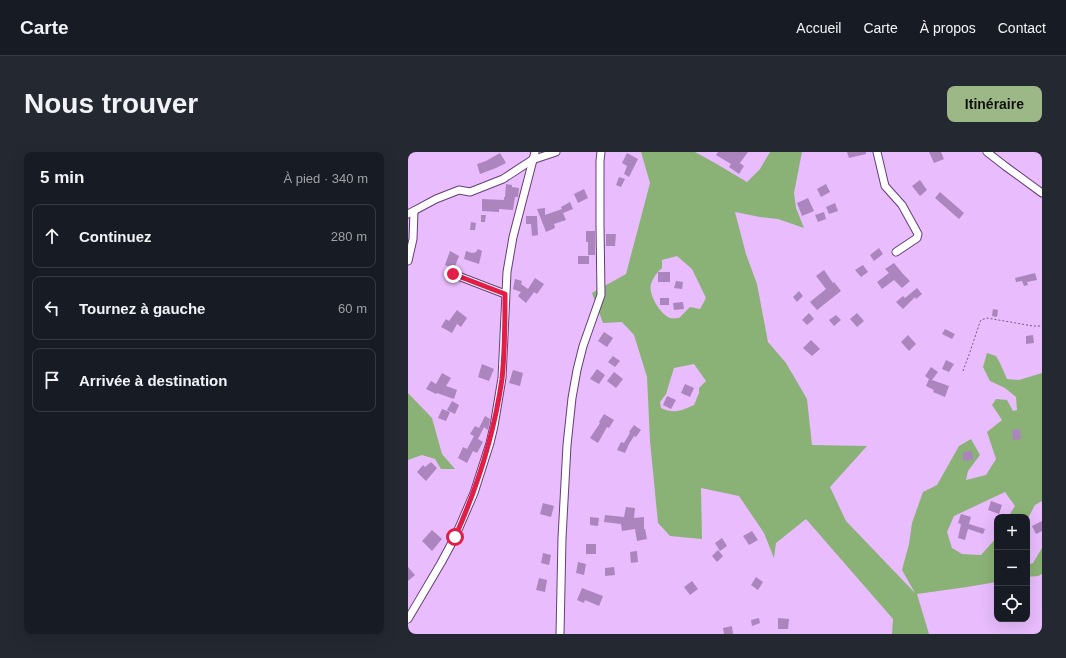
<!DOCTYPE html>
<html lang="fr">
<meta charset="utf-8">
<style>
:root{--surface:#171b24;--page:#242831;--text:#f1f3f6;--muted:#9ea1a6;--line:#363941;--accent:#9db887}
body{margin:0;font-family:Arial,sans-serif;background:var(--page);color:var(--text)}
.controls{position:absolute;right:12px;bottom:12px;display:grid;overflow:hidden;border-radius:8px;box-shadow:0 4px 16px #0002}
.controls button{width:36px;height:36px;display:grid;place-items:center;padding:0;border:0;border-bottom:1px solid var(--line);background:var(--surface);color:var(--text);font:20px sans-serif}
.stop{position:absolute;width:12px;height:12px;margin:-9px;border:3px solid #e11d48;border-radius:50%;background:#fff}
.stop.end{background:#e11d48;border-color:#fff;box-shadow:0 1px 4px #0008}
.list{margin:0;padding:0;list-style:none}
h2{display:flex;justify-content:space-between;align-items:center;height:52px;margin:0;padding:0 16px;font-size:17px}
h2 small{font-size:13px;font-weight:400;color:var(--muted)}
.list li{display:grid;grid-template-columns:26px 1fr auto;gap:12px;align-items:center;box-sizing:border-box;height:64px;margin:0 8px 8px;padding:0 8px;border:1px solid var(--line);border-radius:8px}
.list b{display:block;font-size:15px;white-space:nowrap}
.list em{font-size:13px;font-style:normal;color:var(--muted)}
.icon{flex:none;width:22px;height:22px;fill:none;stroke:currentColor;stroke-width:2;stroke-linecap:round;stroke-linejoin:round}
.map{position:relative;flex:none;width:634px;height:482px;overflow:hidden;border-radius:8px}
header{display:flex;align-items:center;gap:24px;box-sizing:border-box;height:56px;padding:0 20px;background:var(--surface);border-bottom:1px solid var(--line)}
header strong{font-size:19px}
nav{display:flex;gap:22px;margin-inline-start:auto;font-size:14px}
.intro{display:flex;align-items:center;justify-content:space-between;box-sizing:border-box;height:96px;padding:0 24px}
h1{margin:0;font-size:28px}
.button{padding:10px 18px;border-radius:8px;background:var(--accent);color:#111;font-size:14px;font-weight:700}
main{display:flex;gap:24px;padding:0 24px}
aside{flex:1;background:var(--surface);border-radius:8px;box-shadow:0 4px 16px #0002}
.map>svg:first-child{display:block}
.green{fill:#8bb276;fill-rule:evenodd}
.building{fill:#ac84be}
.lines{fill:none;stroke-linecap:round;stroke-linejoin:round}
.minor-casing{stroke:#653e76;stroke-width:9}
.path{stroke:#775a84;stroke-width:1;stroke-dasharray:2 2;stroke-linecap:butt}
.minor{stroke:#fff;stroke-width:7}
.route{stroke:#e11d48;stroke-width:5}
</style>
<header>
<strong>Carte</strong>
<nav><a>Accueil</a><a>Carte</a><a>À propos</a><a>Contact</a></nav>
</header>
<div class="intro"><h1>Nous trouver</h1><a class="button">Itinéraire</a></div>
<main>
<aside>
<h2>5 min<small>À pied · 340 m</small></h2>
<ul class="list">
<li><svg class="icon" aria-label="ahead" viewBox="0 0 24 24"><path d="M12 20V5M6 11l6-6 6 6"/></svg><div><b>Continuez</b></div><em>280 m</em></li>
<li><svg class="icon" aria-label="left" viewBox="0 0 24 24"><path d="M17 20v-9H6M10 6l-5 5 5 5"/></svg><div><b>Tournez à gauche</b></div><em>60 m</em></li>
<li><svg class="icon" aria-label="arrive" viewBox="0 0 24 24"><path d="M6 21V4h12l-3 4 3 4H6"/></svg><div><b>Arrivée à destination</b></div></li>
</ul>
</aside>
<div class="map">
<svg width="634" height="482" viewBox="0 0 634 482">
<rect width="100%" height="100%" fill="#e9bcfd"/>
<g class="green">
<path d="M233,0H287L307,11L339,30L352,17L362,0H394L386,41L388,56L396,76L370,67L352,65L327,60L338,102L349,132L360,190L378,211L399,247L404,293L459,294L422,335L438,369L507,441L494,418L501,392L504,371L515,340L529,333L551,294L563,287L572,303L560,319L558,328L578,323L588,307L579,280L594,268L584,253L588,247L599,248L605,259L609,258L608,245L597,236L582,229L575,215L579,201L588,204L592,211L599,227L611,228L634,221V349L627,353L619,368V365H600L607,354L597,340L546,364L539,380L544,396L554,402L573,403L589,385V430L559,435L509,442L521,482H484L485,467L398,367L368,391L366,406L356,381L331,344L293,336L294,387L262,384L250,371L242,289L239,225L226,183L214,170L195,171L184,141L218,122L242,31ZM269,104L284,117L298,146L292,157L282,155L271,166C269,166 265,167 262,166C252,162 240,142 243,132C245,126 249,120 254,116V108ZM286,212L298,229L291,236V241L286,253C273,259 266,262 253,256L252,250L258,242L266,216Z"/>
<path d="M0,241L24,266L34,302L47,317H33L27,307L14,303L0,308Z"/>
<path d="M634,396V422L630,424L619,425V413L625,411Z"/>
</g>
<g class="building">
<path d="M310,0H340L332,11L336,14L331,22L321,15L323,12L308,3Z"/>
<path d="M439,0H458V2L441,6Z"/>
<path d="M521,0H533L536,7L526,11Z"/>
<path d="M92,1L98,11L88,16L72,22L69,12L78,9Z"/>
<path d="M219,1L230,7L221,25L216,22L219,14L214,11Z"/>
<path d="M211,25L217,27L213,35L208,33Z"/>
<path d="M512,28L519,38L512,44L504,34Z"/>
<path d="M98,32L104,33V35L111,36L110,45H107L105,58L91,57V60L74,59V47L96,48V45H97Z"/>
<path d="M418,32L422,40L413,45L409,37Z"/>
<path d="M176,37L180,46L170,51L166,42Z"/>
<path d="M532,40L556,61L551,67L527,46Z"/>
<path d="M400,46L406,59L394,64L389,51Z"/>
<path d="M162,50L165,57L155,61L158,68L146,72L147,76L138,80L129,57L137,56V63L154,57L153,55Z"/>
<path d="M427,51L430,59L421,62L418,55Z"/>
<path d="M416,60L418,67L410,70L407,63Z"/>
<path d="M73,63H78L77,70H73Z"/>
<path d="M118,64H129L130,83L124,84L123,72H118Z"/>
<path d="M63,70L68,71L67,78H62Z"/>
<path d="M178,79H187V103H180V90H178Z"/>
<path d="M198,82H208L207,94H198Z"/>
<path d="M471,96L475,102L466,109L462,103Z"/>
<path d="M70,97L74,99L71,112L56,107L58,99L64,101L68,100Z"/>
<path d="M42,99L51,104L46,117L37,113Z"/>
<rect x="170" y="104" width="11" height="8"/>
<path d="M486,111L495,122L502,129L494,136L486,128L474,137L469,130L481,121L477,117Z"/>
<path d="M455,113L460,120L453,125L447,118Z"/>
<path d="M416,118L425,131L426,130L433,139L409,158L402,150L418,137L408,124Z"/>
<rect x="250" y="120" width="12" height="10"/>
<path d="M627,121L629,128L619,130L620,133L616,134L614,129L608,130L607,126Z"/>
<path d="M127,126L136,132L129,142L126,140L118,151L110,144L113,140L105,137L107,127L114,129L113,132L120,137Z"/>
<path d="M268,129L275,130L274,137L266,136Z"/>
<path d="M509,136L514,142L508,147L507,145L495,157L488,150L495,144L497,146Z"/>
<path d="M391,139L395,144L389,150L385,145Z"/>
<rect x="252" y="146" width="9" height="7"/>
<path d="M275,150L276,157L266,158L265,151Z"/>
<path d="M585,157L590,158L589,165L584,164Z"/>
<path d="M49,158L59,166L53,175L49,172L44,181L33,175L38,167L41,169Z"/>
<path d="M401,161L406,167L399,173L394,168Z"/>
<path d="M449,161L456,169L449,175L442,167Z"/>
<path d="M428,163L433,168L426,174L421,168Z"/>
<path d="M537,177L547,182L544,187L534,182Z"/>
<path d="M196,180L205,186L199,195L190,189Z"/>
<path d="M500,183L508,192L501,199L493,190Z"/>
<path d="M625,183L626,191L618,192V184Z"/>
<path d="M403,188L412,197L404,204L395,196Z"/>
<path d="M205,204L212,209L207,215L200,210Z"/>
<path d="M538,208L546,212L541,220L534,217Z"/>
<path d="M74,212L86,217L81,229L70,225Z"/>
<path d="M523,215L530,220L524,228L541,234L537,245L525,240L526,238L518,234L521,227L517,224Z"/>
<path d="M189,217L197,223L191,232L182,227Z"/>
<path d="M105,218L115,221L112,234L101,231Z"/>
<path d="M206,220L215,227L208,236L199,229Z"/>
<path d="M34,221L43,226L38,234L49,238L46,247L29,241L28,242L18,237L23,229L28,232Z"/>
<path d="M277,232L286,236L282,245L273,241Z"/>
<path d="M259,244L268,248L263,257L255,253Z"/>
<path d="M44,249L51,253L47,262L39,258Z"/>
<path d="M34,257L42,260L38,269L30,266Z"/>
<path d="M196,262L206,268L201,276L199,275L190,291L182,286L192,271L191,270Z"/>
<path d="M77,264L82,267L80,278L74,274L76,275L70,287L75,290L69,301L65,299L59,311L50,306L55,295L59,297L66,284L62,282L67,274L71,276Z"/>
<path d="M226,273L233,278L228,285L226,284L221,292L217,301L209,298L213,290L216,291L222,281L221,280Z"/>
<path d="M612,277L613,287L605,288L604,278Z"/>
<path d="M564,299L565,308L555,309V300Z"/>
<path d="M23,310L29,316L18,329L9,320L15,313L17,315Z"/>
<path d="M583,349L594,353L591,362L580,358Z"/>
<path d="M135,351L146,354L143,365L132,362Z"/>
<path d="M218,355L227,356L226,366L236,365V377H237L239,387L229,389L227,377L214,379L213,372L196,370L197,363L216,365Z"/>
<path d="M553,362L563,365L561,372L577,377L575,382L560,377L557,388L550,386L553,372L550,371Z"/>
<path d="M182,365L191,366L190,374L182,373Z"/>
<path d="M634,369V379L628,382L624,374Z"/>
<path d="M24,378L34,387L24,399L14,389Z"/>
<path d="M344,379L350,388L341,393L335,384Z"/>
<path d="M314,386L319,394L312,399L307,391Z"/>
<rect x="178" y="392" width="10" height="10"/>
<path d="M310,398L315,404L309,410L304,404Z"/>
<path d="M229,399L230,410L223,411L222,400Z"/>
<path d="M135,401L143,403L141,413L133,411Z"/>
<path d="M170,410L178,412L176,423L168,421Z"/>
<path d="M0,415L7,423L0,429Z"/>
<path d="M206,415L207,423L197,424V416Z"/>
<path d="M348,425L355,430L350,438L343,433Z"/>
<path d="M131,426L139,428L137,440L128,438Z"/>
<path d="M284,429L290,437L282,443L276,435Z"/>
<path d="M174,436L195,444L191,454L177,448L176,451L169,448Z"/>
<path d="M351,466L352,471L344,474L343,468Z"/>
<path d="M370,466L381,467L380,477H370Z"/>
<path d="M324,474L325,482H316L315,476Z"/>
</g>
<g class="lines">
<defs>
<g id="minor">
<path d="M469,0L477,34L494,53L510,82L509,86L488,100"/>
<path d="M579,0L597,14L634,41"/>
<path d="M0,62L28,47L51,38L62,40L95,27L124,8L148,0"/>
<path d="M0,109L5,87L6,59"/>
<path d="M45,122L97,142"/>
<path d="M0,467L33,411L47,385L66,341L82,291L86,274L94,226L99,120L105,85L127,0"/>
<path d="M152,482L154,386L159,293L164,246L169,218L175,194L193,143L192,73V9L193,0"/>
</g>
</defs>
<use href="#minor" class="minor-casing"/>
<path class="path" d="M555,219L562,200L571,173L573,168L579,166L625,174H634"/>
<use href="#minor" class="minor"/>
</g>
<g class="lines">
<path class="route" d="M45,122L97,142C97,170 97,199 94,227C86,282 70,334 47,385"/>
</g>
</svg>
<div class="controls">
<button>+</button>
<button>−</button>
<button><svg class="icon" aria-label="locate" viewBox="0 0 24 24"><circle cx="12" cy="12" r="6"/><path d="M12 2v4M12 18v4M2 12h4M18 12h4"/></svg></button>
</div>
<div class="stop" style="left:47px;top:385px"></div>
<div class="stop end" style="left:45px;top:122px"></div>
</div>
</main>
